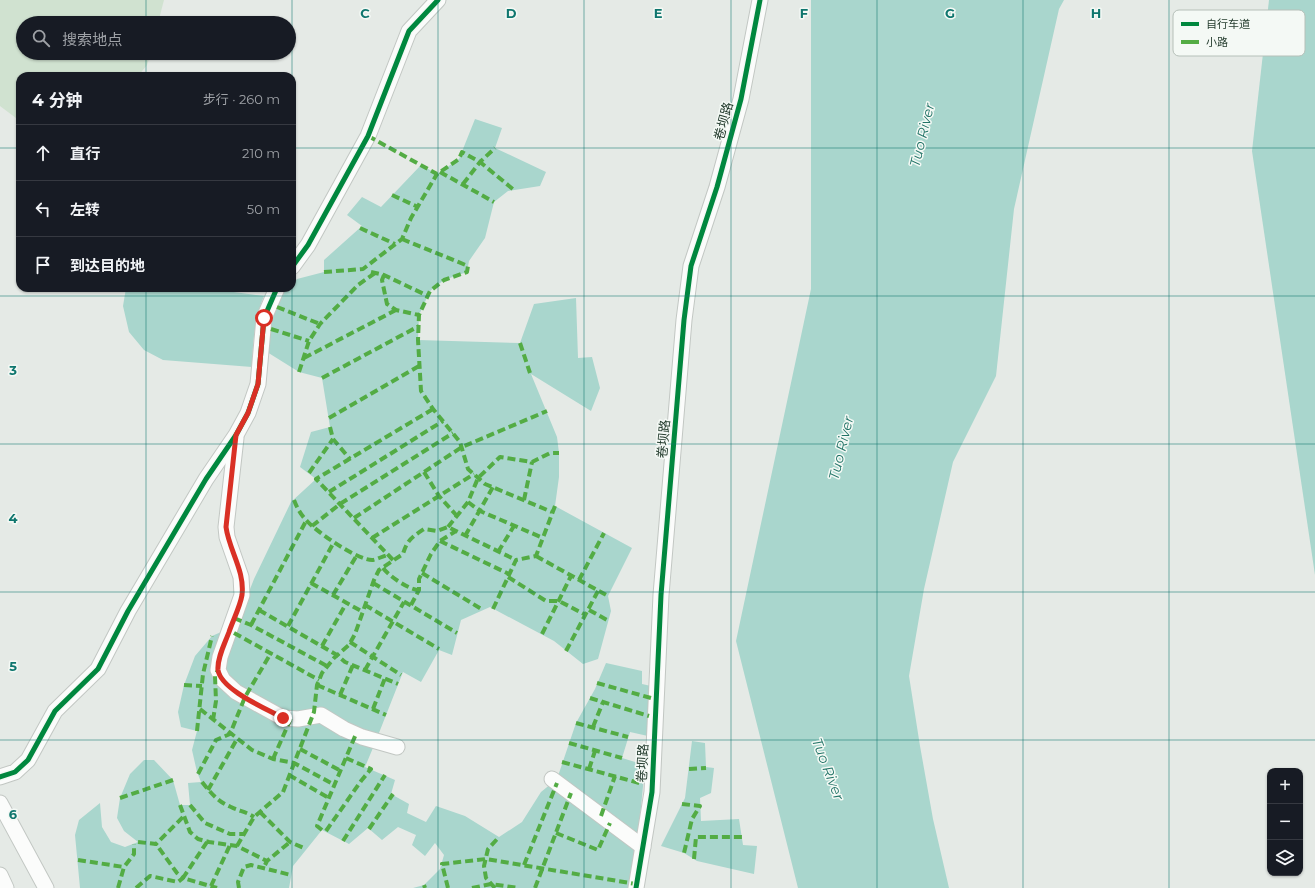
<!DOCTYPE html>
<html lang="zh">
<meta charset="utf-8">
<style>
:root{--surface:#171b24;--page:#20242c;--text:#f1f3f6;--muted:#9ea1a6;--line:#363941}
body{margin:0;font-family:Montserrat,"Noto Sans SC",sans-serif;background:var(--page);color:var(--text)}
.controls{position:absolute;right:12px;bottom:12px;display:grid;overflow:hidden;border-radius:8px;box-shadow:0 1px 3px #0004}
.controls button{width:36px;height:36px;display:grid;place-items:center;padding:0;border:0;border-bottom:1px solid var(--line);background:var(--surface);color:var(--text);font:20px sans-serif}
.stop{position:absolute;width:12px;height:12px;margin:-9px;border:3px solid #d93025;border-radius:50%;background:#fff}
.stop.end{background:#d93025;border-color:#fff;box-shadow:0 1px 4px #0008}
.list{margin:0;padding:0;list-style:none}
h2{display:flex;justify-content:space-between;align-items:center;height:52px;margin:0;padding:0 16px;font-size:17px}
h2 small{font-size:13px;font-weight:400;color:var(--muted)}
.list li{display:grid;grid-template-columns:26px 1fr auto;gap:12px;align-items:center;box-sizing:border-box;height:56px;padding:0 16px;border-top:1px solid var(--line)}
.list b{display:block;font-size:15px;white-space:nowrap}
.list em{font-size:13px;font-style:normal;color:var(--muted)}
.icon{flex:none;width:22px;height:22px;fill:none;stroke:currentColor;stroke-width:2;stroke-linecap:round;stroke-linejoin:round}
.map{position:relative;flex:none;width:1315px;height:888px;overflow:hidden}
.search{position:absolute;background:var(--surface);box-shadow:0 1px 3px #0004;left:16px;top:16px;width:280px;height:44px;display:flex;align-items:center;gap:10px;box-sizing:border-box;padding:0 14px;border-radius:22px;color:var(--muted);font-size:15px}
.panel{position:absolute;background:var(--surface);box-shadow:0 1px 3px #0004;left:16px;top:72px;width:280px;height:220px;border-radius:12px}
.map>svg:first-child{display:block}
.green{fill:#d0e2d0}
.water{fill:#a9d6cd}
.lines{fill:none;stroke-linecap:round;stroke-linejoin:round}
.minor-casing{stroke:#c2c7c3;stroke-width:17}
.minor{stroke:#fbfcfb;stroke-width:15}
.quiet{stroke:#53ac44;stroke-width:4;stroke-dasharray:8 4;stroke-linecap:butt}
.cycleway-casing{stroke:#f4f9f5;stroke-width:8}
.cycleway{stroke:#00873e;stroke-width:5}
.route{stroke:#d93025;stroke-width:5}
.grid{fill:none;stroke:#0f766e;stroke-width:1;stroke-opacity:0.55}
.labels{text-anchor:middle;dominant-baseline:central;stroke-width:3;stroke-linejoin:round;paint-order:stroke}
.street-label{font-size:13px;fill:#243c2e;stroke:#f4f9f5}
.water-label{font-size:14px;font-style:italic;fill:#227467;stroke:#f4f9f5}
.key{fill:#f4f9f5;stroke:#b6c0b9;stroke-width:1}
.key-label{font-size:11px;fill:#243c2e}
.grid-label{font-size:13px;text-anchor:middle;font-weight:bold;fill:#0f766e;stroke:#f4f9f5;stroke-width:3;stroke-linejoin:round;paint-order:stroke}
</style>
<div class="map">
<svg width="1315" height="888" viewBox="0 0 1315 888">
<rect width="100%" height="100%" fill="#e5eae6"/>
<path class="green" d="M0,0H164L158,23H23V53H151L147,65L138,76H20V121L0,106Z"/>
<g class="water">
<path d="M811,0H1064L1059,9L1014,209L996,376L953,462L924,589L909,676L920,746L933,819L949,888H798L736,641L811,289Z"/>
<path d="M1269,0H1315V575L1252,151Z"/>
<path d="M475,119L502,128L495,148L546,172L540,186L508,191L494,202L485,238L469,261L467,272L444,280L430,291L419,315L418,340L520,343L534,304L576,298L578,358L592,357L600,388L591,411L531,374L557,437L559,453V477L555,506L632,548L608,596L611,611L598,659L583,664L554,641L490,607L461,620L452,655L439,650L421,682L403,672L377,738L343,727L294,717L225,680L223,658L254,579L291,502L316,479L300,467L311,432L330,427L322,378L299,372L267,352C271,331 271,303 288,288H292V284L297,279L324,272V260L362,226L347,215L362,197L381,207L421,165L437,174L459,159Z"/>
<path d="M126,288H212L219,290L264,296C254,320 253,341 252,367L163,360L144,350L129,332L123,306Z"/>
<path d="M228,629L215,671L282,720L319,718L375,743L365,767L395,780L391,794L409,804L407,813L426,822L436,806L465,816L499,837L522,822L541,792L552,783L636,849L629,888H413L424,885L440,869L444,855L435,843L425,856L412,845L416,835L398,827L382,840L368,828L349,844L322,830L293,866L289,888H80L75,835L79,820L100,803L102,827L111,842L125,847L138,842L124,831L117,818L120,798L130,774L144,760H154L173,780L180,805H190L188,783L201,782L197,772L192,750L197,731L181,727L178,712L184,685L195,656L212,636Z"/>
<path d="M606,663L642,671V684L651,686L648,736L630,732L622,758L645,765L638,839L557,779L576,723L595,689Z"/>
<path d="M692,741L705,743L706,767L714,768L711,793L700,798L701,821L739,819L743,845L757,846L754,874L697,861L684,853L661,846L685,798Z"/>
</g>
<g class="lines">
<defs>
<g id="minor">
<path d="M292,267L308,245L368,136L409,31L438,0"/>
<path d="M236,438L226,527L227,537L241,577L242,595L220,657L218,670L223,680L236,692L283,718L298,719L321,715L344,729L362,737L397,747"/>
<path d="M0,777L15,772L28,760L55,711L98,669L128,611L206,479L236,435L248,413L258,384L264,318L277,288"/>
<path d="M552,779L643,847"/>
<path d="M0,803L46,888"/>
<path d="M0,875L6,888"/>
<path d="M636,888L652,792L661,595L684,320L691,266L717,187L741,99L760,0"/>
</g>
</defs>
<use href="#minor" class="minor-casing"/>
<use href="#minor" class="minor"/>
<g class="quiet">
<path d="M368,136L437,174L459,159L462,152L480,162L514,190"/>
<path d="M440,172L494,202"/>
<path d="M463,184L480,162L495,148"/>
<path d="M392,195L418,207"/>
<path d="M360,228L395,244"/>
<path d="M402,239L468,266L467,272L444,280L430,291L419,315L418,340L421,391L433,409L460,442L468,469L485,484L552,512"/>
<path d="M324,272L363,269L402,239L411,218L437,174"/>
<path d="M371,272L384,275L428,296"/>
<path d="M384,275L382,280L387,304L396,310L419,315"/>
<path d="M277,307L320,324"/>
<path d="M271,329L309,341"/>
<path d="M520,343L530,373"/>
<path d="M304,358L396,310"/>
<path d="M299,372L309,341L320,324L358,285L375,273"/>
<path d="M322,378L419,326"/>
<path d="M329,418L419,366"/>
<path d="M330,427L333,439L350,459"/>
<path d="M424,472L439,496L457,516"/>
<path d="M309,473L333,439"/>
<path d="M329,492L443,421"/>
<path d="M294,500C297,508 301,515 307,521C317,532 358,561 373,560C378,559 383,556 388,555"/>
<path d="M524,500L532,462"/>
<path d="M468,502L480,511L543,538"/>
<path d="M354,518L462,447L547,411"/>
<path d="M312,526L340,504L453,433"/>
<path d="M448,527L468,502L478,478L500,457L532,462L550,453H559"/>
<path d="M465,536L493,487"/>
<path d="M372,538L474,474"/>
<path d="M440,541L509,574"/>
<path d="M498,552L514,526"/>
<path d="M536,556L608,596"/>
<path d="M393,560L316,479L433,409"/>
<path d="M383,568C389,576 409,590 419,590"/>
<path d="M422,573L483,610"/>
<path d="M508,577L546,601H559L586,615"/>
<path d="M579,580L604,533"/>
<path d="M311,583L363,612"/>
<path d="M373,583L457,633"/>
<path d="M333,595L357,555"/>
<path d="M365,605L439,649"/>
<path d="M411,605L419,590V579L431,554L440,541L456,531"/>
<path d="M493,609L516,560L536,556L555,506"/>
<path d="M259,610L337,655L345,662L398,684"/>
<path d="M589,610L609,621"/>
<path d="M234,618L251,625L327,666"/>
<path d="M251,625L306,521"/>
<path d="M288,626L334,542"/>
<path d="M234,633L319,680"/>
<path d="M542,634L571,576"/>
<path d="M350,642L401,675"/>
<path d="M322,646L347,602"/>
<path d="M566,651L598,591"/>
<path d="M365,670L404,602"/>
<path d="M597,683L651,698"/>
<path d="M184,685L202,686"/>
<path d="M317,685L386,715"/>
<path d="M340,695L353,665"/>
<path d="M590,698L649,716"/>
<path d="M200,709L252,750L273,759L294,763L335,785"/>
<path d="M373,709L385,678"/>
<path d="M213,720L216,701L215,676L218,670"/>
<path d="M576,723L628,737"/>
<path d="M593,727L603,702"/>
<path d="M197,731L203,674L212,636"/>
<path d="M569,743L622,758"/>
<path d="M300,749L341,771"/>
<path d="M273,759L291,718"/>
<path d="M562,762L643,784"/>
<path d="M589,769L595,751"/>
<path d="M689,769L706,768"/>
<path d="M198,774L216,740L230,734L245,697L271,653"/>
<path d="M289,775L329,798"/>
<path d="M202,782C210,792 218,802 231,807C239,811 247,812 254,817"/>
<path d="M208,790L237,739"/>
<path d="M120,798L173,780"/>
<path d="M682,804L700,806L692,819L684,853"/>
<path d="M180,805L190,832L198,839L209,842L237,846L267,861"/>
<path d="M190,805L205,823L230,834H244"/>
<path d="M260,812L290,842L306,849"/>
<path d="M601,816L615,776"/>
<path d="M369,829L393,794"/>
<path d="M322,830L317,826L356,734"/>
<path d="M326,831L361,781L371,769L346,758"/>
<path d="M556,833L598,850L610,823"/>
<path d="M343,841L385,775"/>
<path d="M138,842L156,844L184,816"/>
<path d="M207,842L183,878L217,888"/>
<path d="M237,846L254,817L283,792L314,712L317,685L322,673L334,658L349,645L355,634L374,580L379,570L403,554C407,540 412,537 424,529L437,531L448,527L516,560"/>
<path d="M694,859L696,837H742"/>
<path d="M78,860L124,867"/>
<path d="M265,865L267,861L290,842"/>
<path d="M524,865L557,783"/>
<path d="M424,885L425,888"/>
<path d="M211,886L230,845"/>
<path d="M118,888L124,867L134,854V844"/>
<path d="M136,888L150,876L178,882L183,878L177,873L156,844"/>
<path d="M239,888L238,882L244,867L251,865L291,875"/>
<path d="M448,888L442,864L486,859L636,884"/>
<path d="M472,888L491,884L518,888"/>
<path d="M495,888L486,878L484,866L488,849L499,837"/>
<path d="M535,888L571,793"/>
</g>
<defs>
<g id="cycleway">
<path d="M292,267L308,245L368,136L409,31L438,0"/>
<path d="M0,777L15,772L28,760L55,711L98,669L128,611L206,479L236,435L248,413L258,384L264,318L277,288"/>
<path d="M636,888L652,792L661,595L684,320L691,266L717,187L741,99L760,0"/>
</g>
</defs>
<use href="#cycleway" class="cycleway-casing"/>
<use href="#cycleway" class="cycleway"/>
</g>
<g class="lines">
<path class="route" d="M264,318L258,384L248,413L236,435L226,527C229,550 245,571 242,595C240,607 233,620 229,632C225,643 217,658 218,670C221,690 267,709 283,718"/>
</g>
<path class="grid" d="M146,0V23M292,0V888M438,0V888M584,0V888M731,0V888M877,0V888M1023,0V888M1169,0V888M146,53V76M0,148H20M292,148H1315M146,288V888M0,296H1315M0,444H1315M0,592H1315M0,740H1315"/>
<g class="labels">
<g class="street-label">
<text transform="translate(723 121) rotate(-75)">卷坝路</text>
<text transform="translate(663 439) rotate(-85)">卷坝路</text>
<text transform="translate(642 763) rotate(-87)">卷坝路</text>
</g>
<g class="water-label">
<text transform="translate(922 135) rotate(-76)">Tuo River</text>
<text transform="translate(841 448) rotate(-76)">Tuo River</text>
<text transform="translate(828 769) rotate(69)">Tuo River</text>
</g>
</g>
<rect x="1173" y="10" width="132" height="46" rx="6" class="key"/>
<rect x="1181" y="22" width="18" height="4" fill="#00873e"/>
<rect x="1181" y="40" width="18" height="4" fill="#53ac44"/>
<g class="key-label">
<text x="1206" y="28">自行车道</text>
<text x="1206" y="46">小路</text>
</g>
<g class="grid-label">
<text x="365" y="18">C</text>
<text x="511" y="18">D</text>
<text x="658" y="18">E</text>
<text x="804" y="18">F</text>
<text x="950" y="18">G</text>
<text x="1096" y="18">H</text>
<text x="13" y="375">3</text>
<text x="13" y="523">4</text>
<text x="13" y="671">5</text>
<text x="13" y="819">6</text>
</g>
</svg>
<div class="controls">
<button>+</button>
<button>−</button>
<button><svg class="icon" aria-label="layers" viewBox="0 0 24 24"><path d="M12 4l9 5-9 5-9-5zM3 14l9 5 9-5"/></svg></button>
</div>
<div class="stop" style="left:264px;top:318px"></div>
<div class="stop end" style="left:283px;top:718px"></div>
<div class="search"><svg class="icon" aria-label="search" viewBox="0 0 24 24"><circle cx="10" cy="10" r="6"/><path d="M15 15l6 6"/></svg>搜索地点</div>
<section class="panel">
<h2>4 分钟<small>步行 · 260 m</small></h2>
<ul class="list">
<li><svg class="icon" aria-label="ahead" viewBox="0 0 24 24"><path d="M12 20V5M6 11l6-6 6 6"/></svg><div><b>直行</b></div><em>210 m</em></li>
<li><svg class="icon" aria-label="left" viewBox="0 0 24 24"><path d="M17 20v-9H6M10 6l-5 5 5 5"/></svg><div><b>左转</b></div><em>50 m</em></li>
<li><svg class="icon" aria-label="arrive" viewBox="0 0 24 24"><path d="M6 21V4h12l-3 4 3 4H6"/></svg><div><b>到达目的地</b></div></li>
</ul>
</section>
</div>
